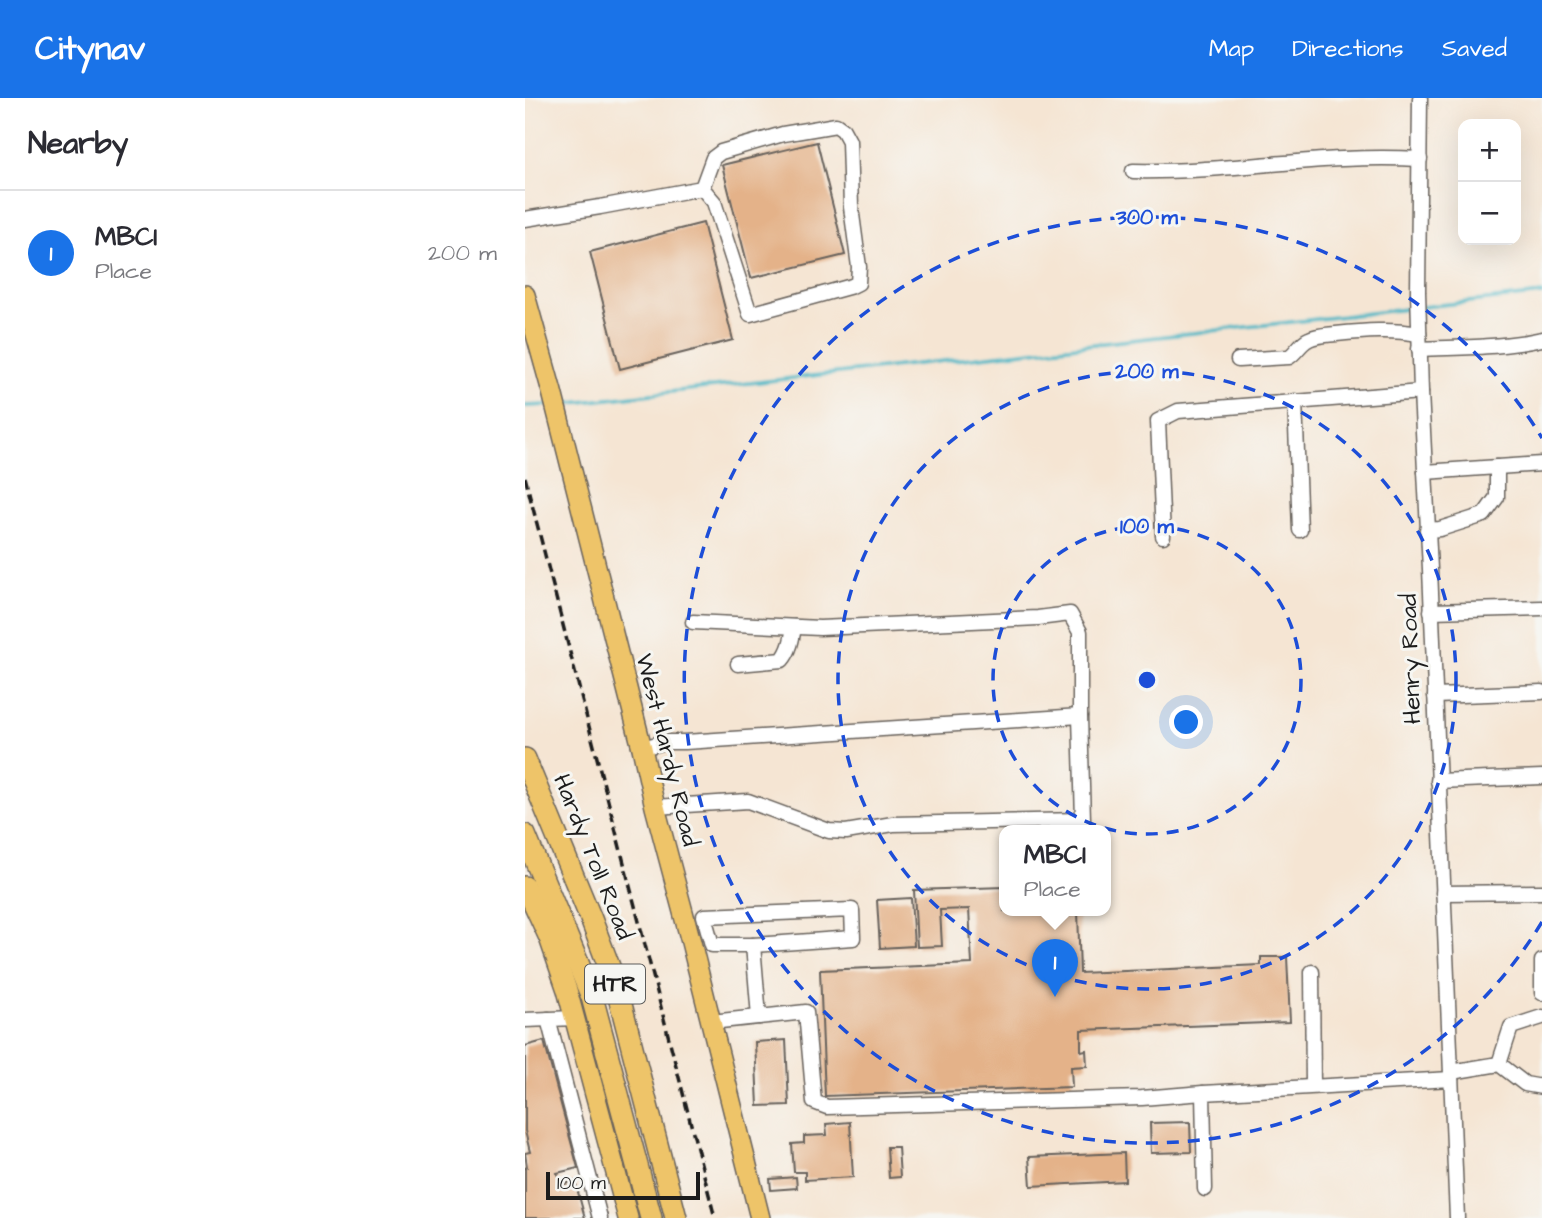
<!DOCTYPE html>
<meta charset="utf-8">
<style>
:root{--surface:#fff;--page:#f2f2f3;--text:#2b2b33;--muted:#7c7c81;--line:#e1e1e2;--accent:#1a73e8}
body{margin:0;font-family:"Architects Daughter",sans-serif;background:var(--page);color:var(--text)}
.controls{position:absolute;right:21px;top:21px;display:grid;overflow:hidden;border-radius:14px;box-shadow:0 7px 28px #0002}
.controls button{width:63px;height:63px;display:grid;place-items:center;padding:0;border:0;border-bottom:2px solid var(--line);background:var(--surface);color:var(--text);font:35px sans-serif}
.scale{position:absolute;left:21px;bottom:18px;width:154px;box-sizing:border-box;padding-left:7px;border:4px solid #1c1c1c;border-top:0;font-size:19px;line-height:24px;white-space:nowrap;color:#1c1c1c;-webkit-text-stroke:5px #f6f6f2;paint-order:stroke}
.you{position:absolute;left:662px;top:625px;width:24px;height:24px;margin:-18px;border:5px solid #fff;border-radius:50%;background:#1a73e8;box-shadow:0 0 0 10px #1a73e833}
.badge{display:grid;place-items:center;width:46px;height:46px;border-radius:50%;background:var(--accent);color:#fff;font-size:23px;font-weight:700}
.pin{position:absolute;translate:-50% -58px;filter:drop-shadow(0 2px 4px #0008)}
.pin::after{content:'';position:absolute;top:37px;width:24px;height:21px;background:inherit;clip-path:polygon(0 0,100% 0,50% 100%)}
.popup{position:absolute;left:474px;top:727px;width:112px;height:91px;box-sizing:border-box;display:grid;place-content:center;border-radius:14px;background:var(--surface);filter:drop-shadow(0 2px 5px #0005);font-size:23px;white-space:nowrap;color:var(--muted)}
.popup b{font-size:26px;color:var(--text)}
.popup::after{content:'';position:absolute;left:50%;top:100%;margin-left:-14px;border:14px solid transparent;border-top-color:var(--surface)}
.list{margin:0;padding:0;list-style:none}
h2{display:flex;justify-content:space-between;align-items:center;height:91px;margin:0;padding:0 28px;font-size:30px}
h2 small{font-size:23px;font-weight:400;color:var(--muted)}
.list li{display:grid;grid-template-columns:46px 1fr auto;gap:21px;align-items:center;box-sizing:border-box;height:126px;padding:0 28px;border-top:2px solid var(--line)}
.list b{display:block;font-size:26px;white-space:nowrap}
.list p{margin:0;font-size:23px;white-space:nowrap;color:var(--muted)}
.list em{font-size:23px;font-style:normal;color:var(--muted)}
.map{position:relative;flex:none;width:1017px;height:1120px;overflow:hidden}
header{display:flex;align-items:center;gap:42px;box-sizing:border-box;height:98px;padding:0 35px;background:var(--accent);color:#fff}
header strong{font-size:33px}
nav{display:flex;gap:38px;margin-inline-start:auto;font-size:24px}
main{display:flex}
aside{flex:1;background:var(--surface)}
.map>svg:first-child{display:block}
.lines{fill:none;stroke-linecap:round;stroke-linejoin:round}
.stream{stroke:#4ab7c6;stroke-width:3.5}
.building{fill:#e4b289}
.minor-casing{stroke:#68625c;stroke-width:17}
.major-casing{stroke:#68625c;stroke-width:22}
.highway-casing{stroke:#68625c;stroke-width:24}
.minor{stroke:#fff;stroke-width:14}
.major{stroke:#eec469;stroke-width:19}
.highway{stroke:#eec469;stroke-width:21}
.rail{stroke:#1c1c1c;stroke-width:3.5;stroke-dasharray:10 5;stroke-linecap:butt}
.ring{fill:none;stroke:#1d4ed8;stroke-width:3.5;stroke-dasharray:12 9}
.labels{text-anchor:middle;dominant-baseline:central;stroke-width:6;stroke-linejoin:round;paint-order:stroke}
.shield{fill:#f6f6f2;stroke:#5d5d5c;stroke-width:2}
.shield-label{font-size:23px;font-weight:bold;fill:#1c1c1c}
.street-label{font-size:24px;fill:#1c1c1c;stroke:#f6f6f2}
.centre{fill:#1d4ed8;stroke:#f6f6f2;stroke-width:3.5}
.ring-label{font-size:21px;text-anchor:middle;font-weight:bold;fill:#1d4ed8;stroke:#f6f6f2;stroke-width:6;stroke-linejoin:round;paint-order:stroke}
</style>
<header>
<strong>Citynav</strong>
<nav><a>Map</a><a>Directions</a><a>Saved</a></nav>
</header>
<main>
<aside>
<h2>Nearby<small></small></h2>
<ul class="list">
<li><span class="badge">1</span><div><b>MBCI</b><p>Place</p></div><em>200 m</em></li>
</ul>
</aside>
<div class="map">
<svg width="1017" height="1120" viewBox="0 0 1017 1120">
<rect width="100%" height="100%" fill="#f6f6f2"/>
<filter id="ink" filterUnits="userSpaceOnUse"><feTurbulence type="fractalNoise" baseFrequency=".0143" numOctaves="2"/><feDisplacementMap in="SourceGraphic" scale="14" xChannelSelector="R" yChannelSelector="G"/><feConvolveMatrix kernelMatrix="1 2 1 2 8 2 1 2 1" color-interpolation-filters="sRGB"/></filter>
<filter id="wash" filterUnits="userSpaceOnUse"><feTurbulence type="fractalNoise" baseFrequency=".00686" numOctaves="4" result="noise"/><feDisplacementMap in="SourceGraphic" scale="28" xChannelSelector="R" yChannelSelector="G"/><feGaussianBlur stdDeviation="1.57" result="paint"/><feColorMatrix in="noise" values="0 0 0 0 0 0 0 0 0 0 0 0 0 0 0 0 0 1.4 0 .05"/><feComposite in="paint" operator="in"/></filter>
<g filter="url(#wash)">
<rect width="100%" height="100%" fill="#f5e5d3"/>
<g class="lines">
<g class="stream">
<path d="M897,209L1017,196"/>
<path d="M38,306L890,210"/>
<path d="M0,308L24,307"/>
</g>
</g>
<g id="blocks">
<g class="building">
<path d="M292,44L320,157L226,180L197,67Z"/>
<path d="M178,125L208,242L95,271L65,154Z"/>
<path d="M479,789V813H553L555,875L736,867V859H762L765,924L556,932V953L561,952L562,968L546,969L547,989L300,998L295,872L447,866L444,811L415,812L417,848L392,849L389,792Z"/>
<path d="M386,800L389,848L355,850L352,802Z"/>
<path d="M261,942L264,1007L233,1008L230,944Z"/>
<path d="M19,943L53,1070L32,1075L36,1087L50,1083L60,1120H0V1070L2,1069L0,1055L5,1054L0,1033V948Z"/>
<path d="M325,1024L328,1079L280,1082V1074H269L267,1046L279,1045V1038L302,1037L301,1026Z"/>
<path d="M665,1024L666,1054L626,1055L625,1025Z"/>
<path d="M362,1049H373L375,1079L364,1080Z"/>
<path d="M599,1055L600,1083L506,1088L504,1059Z"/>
<path d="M271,1079L272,1090L246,1092L245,1081Z"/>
</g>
</g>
</g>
<g filter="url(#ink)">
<use href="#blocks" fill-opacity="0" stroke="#68625c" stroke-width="2"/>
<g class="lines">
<defs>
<g id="minor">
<path d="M895,0L893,194L896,294L905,471L932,1120"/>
<path d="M608,73C704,75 799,55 895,61"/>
<path d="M0,121L75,109L177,90L189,104L225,216L327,188L333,185L334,169L326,109L324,43L318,32L311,27L258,36L196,54L188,60L177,90"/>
<path d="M894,251C936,249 976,250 1017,241"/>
<path d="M713,262L764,259C772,254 775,245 784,241C792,237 803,237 811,236C840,233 866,231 894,236"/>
<path d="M770,303L775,432"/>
<path d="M900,374L1017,366"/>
<path d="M902,432L915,431L959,417L972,399V369"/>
<path d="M638,438L633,323L653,313L896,294"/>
<path d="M906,513L1017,510"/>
<path d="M168,524L295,530L513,520L545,516L555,534V618"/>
<path d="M213,566L257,562C265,553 267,541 269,529"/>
<path d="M910,598L1017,594"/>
<path d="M117,650L140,644H160L555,618L558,722L368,726L321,734L304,733L223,703L130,709"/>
<path d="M913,683L1017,679"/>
<path d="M918,795L1017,794"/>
<path d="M327,812L328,840L228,847H187L179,818Z"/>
<path d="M228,847L234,919"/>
<path d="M1017,863V895"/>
<path d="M787,874L788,988"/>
<path d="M23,921L75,1120"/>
<path d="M0,922L50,920"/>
<path d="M186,924L281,914L289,1004L302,1009L617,1000L678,995"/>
<path d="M974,966L986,929L1017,919"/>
<path d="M926,974L974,966L1000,986L1017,989"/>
<path d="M680,1091L678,995L926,981"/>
</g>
<g id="major">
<path d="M0,197L27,294L117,650L130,709L166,844L235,1120"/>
<path d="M0,788L24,840L42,892L103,1120"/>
</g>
<g id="highway">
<path d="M0,661L66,821L91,887L151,1120"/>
<path d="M0,737L67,899L126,1120"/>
</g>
</defs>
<use href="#minor" class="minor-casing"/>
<use href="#major" class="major-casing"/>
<use href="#highway" class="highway-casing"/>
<use href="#minor" class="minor"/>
<use href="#major" class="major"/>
<use href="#highway" class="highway"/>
<path class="rail" d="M0,379L190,1120"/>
</g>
</g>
<g class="ring">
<circle cx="622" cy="582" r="154"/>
<circle cx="622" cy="582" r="309"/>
<path d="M1017 824A463 463 0 1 1 1017 340"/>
</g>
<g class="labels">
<rect class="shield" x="60" y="866.5" width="60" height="39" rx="5"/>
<g class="shield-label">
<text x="90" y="886">HTR</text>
</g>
<g class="street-label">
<text transform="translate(886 561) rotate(-92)">Henry Road</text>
<text transform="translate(142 652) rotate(76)">West Hardy Road</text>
<text transform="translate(68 759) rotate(68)">Hardy Toll Road</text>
</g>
</g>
<circle cx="622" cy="582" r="10" class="centre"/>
<g class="ring-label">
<text x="622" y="126">300 m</text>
<text x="622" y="280">200 m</text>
<text x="622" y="435">100 m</text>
</g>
</svg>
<div class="controls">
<button>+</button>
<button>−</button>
</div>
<div class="scale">100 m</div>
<div class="you"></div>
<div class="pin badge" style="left:530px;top:899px">1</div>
<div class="popup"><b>MBCI</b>Place</div>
</div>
</main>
